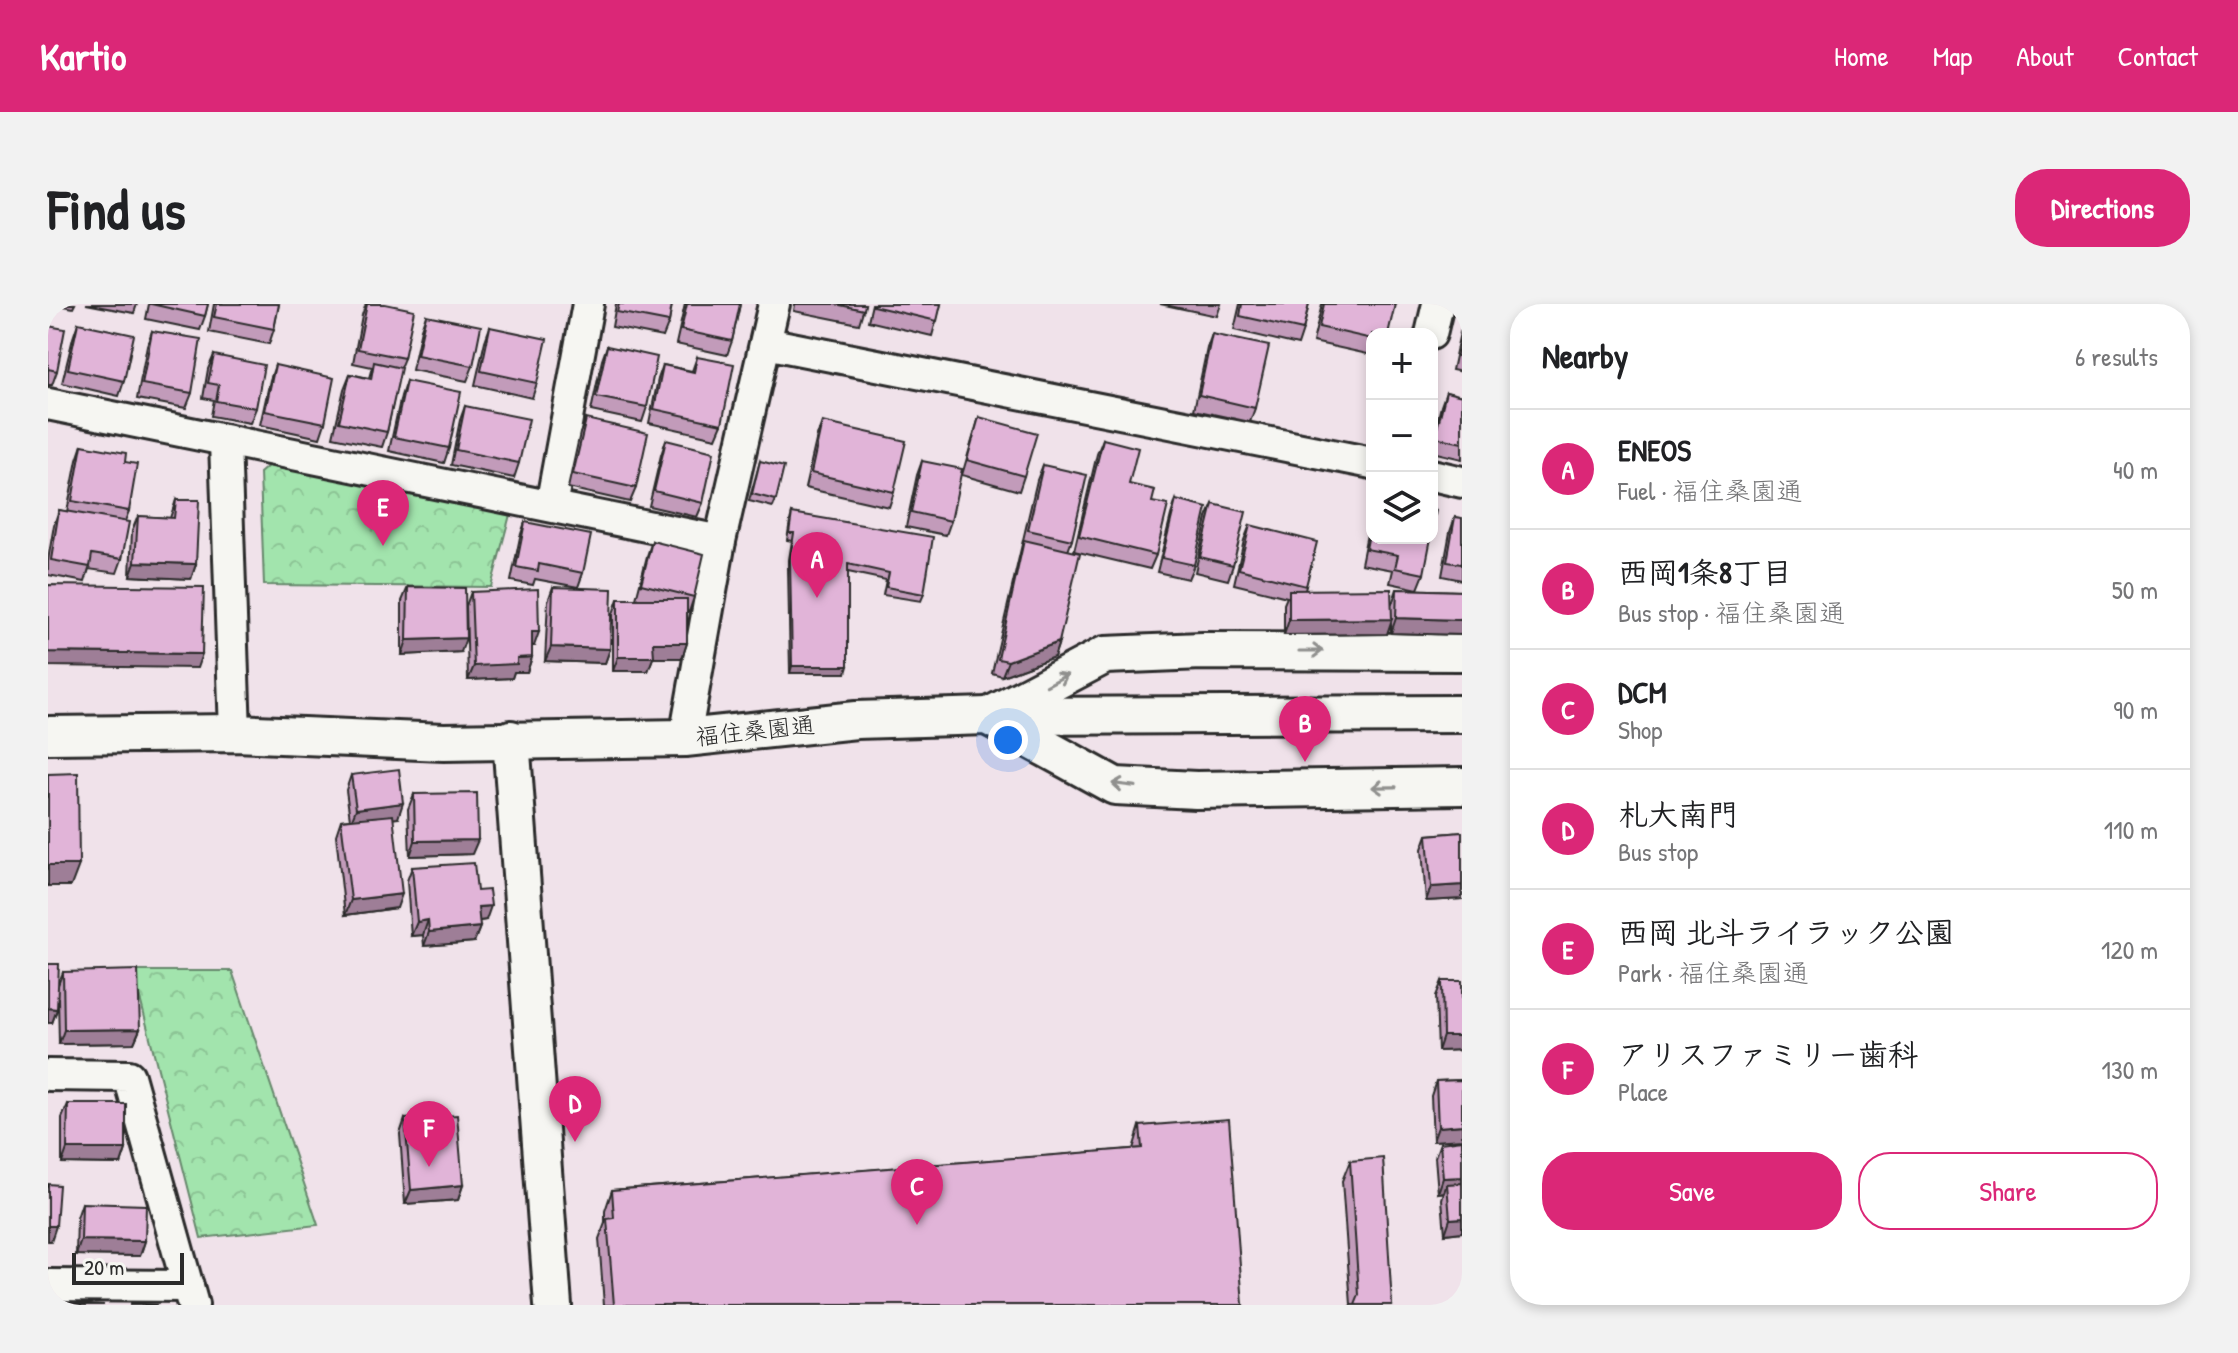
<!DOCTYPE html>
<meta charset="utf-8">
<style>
:root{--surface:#fff;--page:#f2f2f2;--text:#202124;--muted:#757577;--line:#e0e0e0;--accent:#db2777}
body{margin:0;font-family:"Patrick Hand","Klee One",sans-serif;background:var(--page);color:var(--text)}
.controls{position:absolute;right:24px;top:24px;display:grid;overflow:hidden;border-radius:16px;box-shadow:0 4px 12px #0003}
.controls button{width:72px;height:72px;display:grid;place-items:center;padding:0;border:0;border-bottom:2px solid var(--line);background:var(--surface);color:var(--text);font:40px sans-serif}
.scale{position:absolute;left:24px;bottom:20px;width:112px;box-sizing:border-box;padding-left:8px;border:4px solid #2b2b2b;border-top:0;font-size:22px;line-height:28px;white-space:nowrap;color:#2b2b2b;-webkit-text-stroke:6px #f6f6f2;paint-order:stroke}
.you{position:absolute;left:960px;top:436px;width:28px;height:28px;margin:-20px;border:6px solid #fff;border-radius:50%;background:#1a73e8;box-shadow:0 0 0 12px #1a73e833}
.badge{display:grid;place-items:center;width:52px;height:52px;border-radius:50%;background:var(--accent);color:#fff;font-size:26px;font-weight:700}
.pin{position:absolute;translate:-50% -66px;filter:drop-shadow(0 2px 4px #0008)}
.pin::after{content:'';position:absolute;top:42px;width:28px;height:24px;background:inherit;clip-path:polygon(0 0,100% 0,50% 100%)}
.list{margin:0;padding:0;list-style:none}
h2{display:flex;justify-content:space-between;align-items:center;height:104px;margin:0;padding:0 32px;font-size:34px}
h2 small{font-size:26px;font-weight:400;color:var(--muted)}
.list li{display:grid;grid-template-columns:52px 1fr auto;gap:24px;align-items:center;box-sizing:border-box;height:120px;padding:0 32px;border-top:2px solid var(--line)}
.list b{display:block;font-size:30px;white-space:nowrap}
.list p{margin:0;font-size:26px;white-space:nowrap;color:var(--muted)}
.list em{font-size:26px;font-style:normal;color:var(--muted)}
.actions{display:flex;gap:16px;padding:24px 32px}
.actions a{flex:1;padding:18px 0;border:2px solid var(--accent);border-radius:32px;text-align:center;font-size:28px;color:var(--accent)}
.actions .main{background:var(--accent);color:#fff}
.icon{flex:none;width:44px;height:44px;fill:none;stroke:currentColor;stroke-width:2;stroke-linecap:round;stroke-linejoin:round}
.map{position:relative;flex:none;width:1414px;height:1001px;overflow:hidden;border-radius:32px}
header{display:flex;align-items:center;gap:48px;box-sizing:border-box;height:112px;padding:0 40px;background:var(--accent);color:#fff}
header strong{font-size:38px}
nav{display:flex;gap:44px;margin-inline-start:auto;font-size:28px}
.intro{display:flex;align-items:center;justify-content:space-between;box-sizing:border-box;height:192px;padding:0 48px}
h1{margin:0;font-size:56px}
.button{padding:20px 36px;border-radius:32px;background:var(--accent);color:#fff;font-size:28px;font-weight:700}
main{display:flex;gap:48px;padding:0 48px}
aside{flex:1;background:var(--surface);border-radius:32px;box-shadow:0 4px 12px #0003}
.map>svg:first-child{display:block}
.park{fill:url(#park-crowns);stroke:#66886c;stroke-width:2}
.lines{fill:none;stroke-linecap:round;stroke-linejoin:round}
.minor-casing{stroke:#2b2b2b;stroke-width:36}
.tertiary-casing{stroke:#2b2b2b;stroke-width:42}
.minor{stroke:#f6f6f2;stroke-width:30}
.tertiary{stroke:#f6f6f2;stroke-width:36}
.wall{fill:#c29bba;stroke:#2b2b2b;stroke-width:2}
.shaded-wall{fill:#9e7e97;stroke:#2b2b2b;stroke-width:2}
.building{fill:#e1b4d8;stroke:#2b2b2b;stroke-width:2}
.oneway{stroke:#90908e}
.labels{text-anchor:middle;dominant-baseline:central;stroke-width:8;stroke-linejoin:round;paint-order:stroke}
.street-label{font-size:24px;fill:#2b2b2b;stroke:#f6f6f2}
</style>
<header>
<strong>Kartio</strong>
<nav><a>Home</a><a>Map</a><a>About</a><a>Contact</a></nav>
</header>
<div class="intro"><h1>Find us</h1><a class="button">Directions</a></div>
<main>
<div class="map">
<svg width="1414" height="1001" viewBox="0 0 1414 1001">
<defs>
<pattern id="park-crowns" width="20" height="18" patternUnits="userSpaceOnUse" patternTransform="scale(2)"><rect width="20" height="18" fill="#a2e4ad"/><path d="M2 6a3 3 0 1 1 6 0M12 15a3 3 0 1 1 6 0" fill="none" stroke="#8cc495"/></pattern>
</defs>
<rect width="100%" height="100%" fill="#f0e2ea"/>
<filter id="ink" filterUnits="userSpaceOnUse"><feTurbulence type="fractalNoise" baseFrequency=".0125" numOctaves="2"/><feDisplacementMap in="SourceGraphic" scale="16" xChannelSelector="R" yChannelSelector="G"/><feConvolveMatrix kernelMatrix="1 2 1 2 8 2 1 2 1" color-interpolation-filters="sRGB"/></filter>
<g filter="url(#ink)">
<g class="park">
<path d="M228,155L464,203L443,283L216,281L212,169Z"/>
<path d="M85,667H184L270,921L153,934Z"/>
</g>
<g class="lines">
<defs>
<g id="minor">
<path d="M1383,30L1390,0"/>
<path d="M718,39L1324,159"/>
<path d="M0,100L672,237"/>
<path d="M177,137L187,429"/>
<path d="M1384,171L1414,178"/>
<path d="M503,202L540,0"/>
<path d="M637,434L672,237L726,0"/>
<path d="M0,771L81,772L145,1001"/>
<path d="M0,981L140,982"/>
</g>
<g id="tertiary">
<path d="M945,410L1057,351L1154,347L1414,348"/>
<path d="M941,413L1067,482L1148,486L1414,482"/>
<path d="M0,431L187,429L396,438L637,434L808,416L940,412L1414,410"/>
<path d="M463,435L505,1001"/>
</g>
</defs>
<use href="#minor" class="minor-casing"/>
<use href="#tertiary" class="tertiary-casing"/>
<use href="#minor" class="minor"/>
<use href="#tertiary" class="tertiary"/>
</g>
<g class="wall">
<path d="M4,0H27L25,4Z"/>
<path d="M38,0H89L86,9Z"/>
<path d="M101,0H160L157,12L152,26L98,15Z"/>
<path d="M166,0H231L226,25L221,40L161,28Z"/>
<path d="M318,0L356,54L352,64L339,128L334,143L285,133L296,85L302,70L321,74L324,63L305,59L314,11Z"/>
<path d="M568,0H624L621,18L615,33L564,23Z"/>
<path d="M637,0H692L684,37L679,51L628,40Z"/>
<path d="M747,0H817L811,20L746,7Z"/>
<path d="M824,0H893L884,32L820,17Z"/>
<path d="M1112,0H1173L1169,12Z"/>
<path d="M1192,0H1261L1255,26L1250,41L1186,26Z"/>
<path d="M1274,0H1347L1324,30V51L1265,38Z"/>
<path d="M378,11L425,62L419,77L364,66L373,25Z"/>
<path d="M30,19L76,77L71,92L14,79L25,34Z"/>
<path d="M1414,19V68L1404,66Z"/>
<path d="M0,22L9,67L4,81H0Z"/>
<path d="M442,23L489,79L484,94L427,81L437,37Z"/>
<path d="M104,27L144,89L138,104L89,95L99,41Z"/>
<path d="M1164,30L1207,104L1202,118L1146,106L1159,44Z"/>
<path d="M559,42L599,103L594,118L543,107L554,56Z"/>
<path d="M166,51L208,104L202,119L163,112L166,96L155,94L160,65Z"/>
<path d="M649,53L674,120L668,134L601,119L610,75L615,61L644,67Z"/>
<path d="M227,61L277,119L272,134L212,121L222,76Z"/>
<path d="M358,77L401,144L396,159L341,147L353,92Z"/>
<path d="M1398,88L1414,92V155L1384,148V138L1393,102Z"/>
<path d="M417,102L471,159L466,174L403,161L412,116Z"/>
<path d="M931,113L976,172L971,187L914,171Z"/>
<path d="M538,115L588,184L582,198L520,184L532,129Z"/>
<path d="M774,118L846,188L841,203L757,184L769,132Z"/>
<path d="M1055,135L1081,180L1104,198L1108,251L1102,265L1026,247L1049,150Z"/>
<path d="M618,136L655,199L649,213L601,202L613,151Z"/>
<path d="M34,141L77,158L81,207L77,217L74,255L69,269L41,265L37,278L0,271V256L6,221L11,206L19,208L29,156Z"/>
<path d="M712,157L728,196L725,203L701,197Z"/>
<path d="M874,157L903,217L898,231L858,223L869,171Z"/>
<path d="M995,161L1024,236L1020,247L1011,338L1006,353L954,372L944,369L989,176Z"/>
<path d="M128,196L148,260L143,275L82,272L84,227L90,212L122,214Z"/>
<path d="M1128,196L1146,261L1140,275L1109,268L1123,211Z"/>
<path d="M1165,200L1185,261L1180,276L1147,268L1159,214Z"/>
<path d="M1324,205V234L1376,270L1370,285L1342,279L1345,266L1313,260Z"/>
<path d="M744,209L876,290L873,297L835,291L838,276L800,268L798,369H742L740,262L744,237L739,236L742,217Z"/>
<path d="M1407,213L1414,214V276L1394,272L1402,228Z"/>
<path d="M477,218L535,269L530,283L487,275L485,281L463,277L472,233Z"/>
<path d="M1202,221L1258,282L1257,286L1344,300L1349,285L1414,287V331L1343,329V318L1339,330L1236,331V300L1239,293L1186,280L1196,236Z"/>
<path d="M604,237L646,293L641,308L639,307V339L634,354H605L600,367H565V310L570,295H591H588L599,252Z"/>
<path d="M360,283L413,348L354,351V297Z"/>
<path d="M505,283L562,345L557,359L497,357L500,297Z"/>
<path d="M423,288L486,342H484V353L479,368H466L464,374L420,376L418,302Z"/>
<path d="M303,471L350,514H345L349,604L297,611L288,531L293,516L302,515L298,486Z"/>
<path d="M366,490L424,550L362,552L360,505Z"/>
<path d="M1414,528V595L1378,597L1374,545L1379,531Z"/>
<path d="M364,563L429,587L438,616L431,617L432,623L426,638L376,642L375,631L363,632L359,577Z"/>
<path d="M0,660L10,681L15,668L92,725L86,739L11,740L10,693L9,705L4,719H0Z"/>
<path d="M1394,677L1414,746L1390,747L1388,692Z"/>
<path d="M1414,776V835L1385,837L1383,792L1388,777Z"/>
<path d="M20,800L78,845L73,860L14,859V814Z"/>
<path d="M357,815L415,881L410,896L357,900L352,830Z"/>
<path d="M1092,822L1195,1001H556L551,935L557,919V907L564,886L1085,845Z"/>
<path d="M1392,839L1414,928L1397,930L1394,895L1396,888L1390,889L1387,853Z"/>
<path d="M1302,857L1344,1001H1303L1294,877Z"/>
<path d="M34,899L97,937L92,952L28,951L29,914Z"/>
</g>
<g class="shaded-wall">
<path d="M87,258L148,260L143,275L82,272Z"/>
<path d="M1348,314L1414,316V331L1343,329Z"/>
<path d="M1344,315L1339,330L1236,331L1241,316Z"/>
<path d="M484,328H491L486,342H479Z"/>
<path d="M418,334L413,348L354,351L359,336Z"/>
<path d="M1011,338L1006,353L954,372L960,357Z"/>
<path d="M605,339H639L634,354H605L600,367H565L570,353Z"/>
<path d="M503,343L562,345L557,359L497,357Z"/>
<path d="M0,348L154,350L149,364L0,362Z"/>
<path d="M484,353L479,368H466L464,374L420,376L426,362L469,354Z"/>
<path d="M744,362H800L798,369H742Z"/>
<path d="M355,499L350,514L302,520L308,505Z"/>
<path d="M430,536L424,550L362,552L367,537Z"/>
<path d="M0,561H31L23,582H0Z"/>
<path d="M1414,581V595L1378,597L1383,583Z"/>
<path d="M354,590L349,604L297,611L303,596Z"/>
<path d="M443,602L438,616L425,618L430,603Z"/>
<path d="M380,616L375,631L363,632L369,618Z"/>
<path d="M432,623L426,638L376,642L381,628Z"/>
<path d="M0,704L9,705L4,719H0Z"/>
<path d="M92,725L86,739L11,740L16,726Z"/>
<path d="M1395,732H1414V746L1390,747Z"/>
<path d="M1414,821V835L1385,837L1390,823Z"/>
<path d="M19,845H78L73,860L14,859Z"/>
<path d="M1414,873V887L1399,880L1396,888L1390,889L1395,874Z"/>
<path d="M415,881L410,896L357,900L363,886Z"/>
<path d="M1414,914V928L1397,930L1402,915Z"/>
<path d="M0,922H8L3,937H0Z"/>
<path d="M33,936L97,937L92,952L28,951Z"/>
</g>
<g class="building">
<path d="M103,0H160L157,12Z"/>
<path d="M169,0H231L226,25L166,13Z"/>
<path d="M319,0H337L366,6L356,54L310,45Z"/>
<path d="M571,0H624L621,18L569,8Z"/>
<path d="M639,0H692L684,37L633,26Z"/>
<path d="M787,0H817L816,6Z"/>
<path d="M826,0H893L889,17L825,2Z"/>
<path d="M1194,0H1261L1255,26L1192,12Z"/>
<path d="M1276,0H1347L1340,30H1324V35L1271,23Z"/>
<path d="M378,11L433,22L425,62L369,51Z"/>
<path d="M30,19L86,31L76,77L20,65Z"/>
<path d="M0,22L17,25L9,67L0,65Z"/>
<path d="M442,23L499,35L489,79L433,67Z"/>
<path d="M104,27L153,35L144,89L94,80Z"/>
<path d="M1414,29V53L1409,52Z"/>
<path d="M1164,30L1221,42L1207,104L1151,91Z"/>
<path d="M559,42L609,53L599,103L548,93Z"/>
<path d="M166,51L216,61L208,104L168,97L171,81L160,79Z"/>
<path d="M649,53L686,60L674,120L606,105L615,61L646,68Z"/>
<path d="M326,58L353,64L339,128L291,118L302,70L323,75Z"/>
<path d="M227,61L286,74L277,119L217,107Z"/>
<path d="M358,77L413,88L401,144L346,133Z"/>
<path d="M1398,88L1414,92V139L1387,133Z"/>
<path d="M417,102L481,115L471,159L408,146Z"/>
<path d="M931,113L989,129L976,172L919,156Z"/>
<path d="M538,115L600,129L588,184L525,170Z"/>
<path d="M774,118L858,137L846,188L763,169Z"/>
<path d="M1055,135L1090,144L1081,180L1107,186L1104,198L1120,201L1108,251L1031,232Z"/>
<path d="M618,136L666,148L655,199L606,187Z"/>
<path d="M34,141L78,149L77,158L89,160L81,207L24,197Z"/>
<path d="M712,157L736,163L728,196L704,190Z"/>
<path d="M874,157L914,165L903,217L863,208Z"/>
<path d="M995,161L1039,171L1024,236L980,226Z"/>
<path d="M128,196H151L148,260L87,258L90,212L126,214Z"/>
<path d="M1128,196L1159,204L1146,261L1114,254Z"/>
<path d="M1165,200L1198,208L1185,261L1152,253Z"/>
<path d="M11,206L81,218L74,255L44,250L42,263L3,256Z"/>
<path d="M1384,206H1388L1384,227Z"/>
<path d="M744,209L885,233L876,290L838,283L841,269L800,260V362H744L742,255L746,229H741Z"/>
<path d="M1407,213L1414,214V260L1399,258Z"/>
<path d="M1324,214V234H1383L1376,270L1347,264L1350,251L1318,245Z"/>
<path d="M477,218L543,231L535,269L491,260L490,267L468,263Z"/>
<path d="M1202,221L1269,238L1258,282L1191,265Z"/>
<path d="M976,236L1032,249L1011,338L960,357L950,355Z"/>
<path d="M604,237L656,250L646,293L593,280Z"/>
<path d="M0,281L156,283L154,350L0,348Z"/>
<path d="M360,283L417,284L418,334L359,336Z"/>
<path d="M505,283L564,285L562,345L503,343Z"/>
<path d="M490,285L491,328H484V353L469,354V360L426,362L423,288Z"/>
<path d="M1343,285L1344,315L1241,316V286Z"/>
<path d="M1349,285L1414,287V316L1348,314Z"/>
<path d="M570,295H639V339H605L606,353H570Z"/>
<path d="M351,465L355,499L308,505L303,471Z"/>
<path d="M30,469L31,561H0V470Z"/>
<path d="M429,489L430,536L367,537L366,490Z"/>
<path d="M345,511L354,590L303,596L293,516Z"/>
<path d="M1414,528V581L1383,583L1379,531Z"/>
<path d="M426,559L429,587L441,586L443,602L430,603L432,623L381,628L380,616L369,618L364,563Z"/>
<path d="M0,660H11L9,705L0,704Z"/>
<path d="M90,666L92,725L16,726L15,668Z"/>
<path d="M1394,677H1414V732H1395Z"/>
<path d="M1414,776V821L1390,823L1388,777Z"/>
<path d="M20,800H78V845H19Z"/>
<path d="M409,811L415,881L363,886L357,815Z"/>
<path d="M1181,815L1195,1001H566L559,915L566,914L564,886L1094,844L1092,822Z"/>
<path d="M1414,836V873L1395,874L1392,839Z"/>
<path d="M1335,854L1344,1001H1307L1311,991L1302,857Z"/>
<path d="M1414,879V914L1402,915L1399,880Z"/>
<path d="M0,880L11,881L8,922H0Z"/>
<path d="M34,899L98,901L97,937L33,936Z"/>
<path d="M0,997L56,1001H0Z"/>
<path d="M82,999L109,1001H82Z"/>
</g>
<defs><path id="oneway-shaft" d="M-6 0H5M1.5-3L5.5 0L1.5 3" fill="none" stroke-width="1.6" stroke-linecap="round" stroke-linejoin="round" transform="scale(2)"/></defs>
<g class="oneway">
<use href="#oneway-shaft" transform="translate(1263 347)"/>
<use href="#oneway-shaft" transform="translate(1009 376) rotate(-28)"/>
<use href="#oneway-shaft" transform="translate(1076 481) rotate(-173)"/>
<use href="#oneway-shaft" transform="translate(1336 483) rotate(179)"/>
</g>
</g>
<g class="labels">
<g class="street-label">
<text transform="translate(707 426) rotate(-6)">福住桑園通</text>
</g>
</g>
</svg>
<div class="controls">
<button>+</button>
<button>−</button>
<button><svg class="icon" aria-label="layers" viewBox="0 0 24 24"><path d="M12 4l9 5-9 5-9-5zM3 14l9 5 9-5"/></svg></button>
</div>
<div class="scale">20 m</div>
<div class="you"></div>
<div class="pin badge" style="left:769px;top:294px">A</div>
<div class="pin badge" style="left:1257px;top:458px">B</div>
<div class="pin badge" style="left:869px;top:921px">C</div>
<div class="pin badge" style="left:527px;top:838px">D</div>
<div class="pin badge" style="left:335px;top:242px">E</div>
<div class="pin badge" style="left:381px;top:863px">F</div>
</div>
<aside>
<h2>Nearby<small>6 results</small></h2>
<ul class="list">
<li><span class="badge">A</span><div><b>ENEOS</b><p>Fuel · 福住桑園通</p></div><em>40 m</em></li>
<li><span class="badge">B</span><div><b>西岡1条8丁目</b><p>Bus stop · 福住桑園通</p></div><em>50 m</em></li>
<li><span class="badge">C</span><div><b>DCM</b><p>Shop</p></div><em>90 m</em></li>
<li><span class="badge">D</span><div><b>札大南門</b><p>Bus stop</p></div><em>110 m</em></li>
<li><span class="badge">E</span><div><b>西岡 北斗ライラック公園</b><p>Park · 福住桑園通</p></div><em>120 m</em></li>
<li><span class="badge">F</span><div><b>アリスファミリー歯科</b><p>Place</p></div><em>130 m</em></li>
</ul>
<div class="actions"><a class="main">Save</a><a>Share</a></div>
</aside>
</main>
